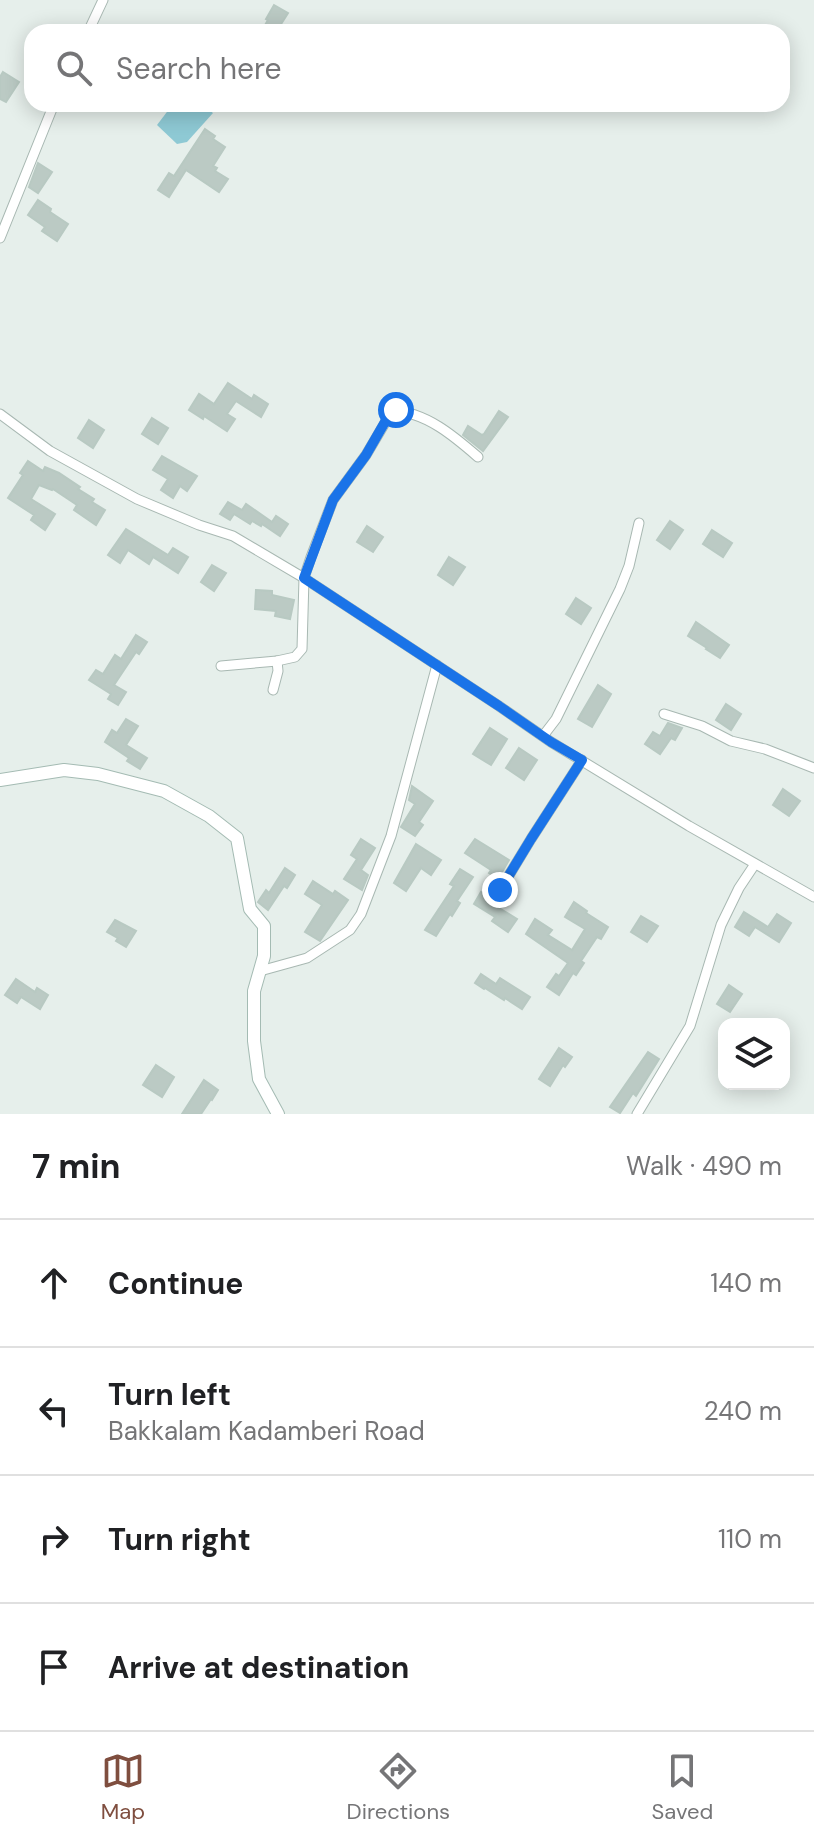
<!DOCTYPE html>
<meta charset="utf-8">
<style>
:root{--surface:#fff;--page:#f2f2f2;--text:#202124;--muted:#757577;--line:#e0e0e0;--accent:#7f4e3f}
body{margin:0;font-family:"DM Sans",sans-serif;background:var(--page);color:var(--text)}
.controls{position:absolute;right:24px;bottom:24px;display:grid;overflow:hidden;border-radius:16px;box-shadow:0 4px 20px #0003}
.controls button{width:72px;height:72px;display:grid;place-items:center;padding:0;border:0;border-bottom:2px solid var(--line);background:var(--surface);color:var(--text);font:40px sans-serif}
.stop{position:absolute;width:24px;height:24px;margin:-18px;border:6px solid #1a73e8;border-radius:50%;background:#fff}
.stop.end{background:#1a73e8;border-color:#fff;box-shadow:0 2px 8px #0008}
.list{margin:0;padding:0;list-style:none}
h2{display:flex;justify-content:space-between;align-items:center;height:104px;margin:0;padding:0 32px;font-size:34px}
h2 small{font-size:26px;font-weight:400;color:var(--muted)}
.list li{display:grid;grid-template-columns:52px 1fr auto;gap:24px;align-items:center;box-sizing:border-box;height:128px;padding:0 32px;border-top:2px solid var(--line)}
.list b{display:block;font-size:30px;white-space:nowrap}
.list p{margin:0;font-size:26px;white-space:nowrap;color:var(--muted)}
.list em{font-size:26px;font-style:normal;color:var(--muted)}
.icon{flex:none;width:44px;height:44px;fill:none;stroke:currentColor;stroke-width:2;stroke-linecap:round;stroke-linejoin:round}
.map{position:relative;flex:none;width:814px;height:1114px;overflow:hidden}
.search{position:absolute;background:var(--surface);box-shadow:0 4px 20px #0003;left:24px;right:24px;top:24px;height:88px;display:flex;align-items:center;gap:20px;box-sizing:border-box;padding:0 28px;border-radius:24px;color:var(--muted);font-size:30px}
.sheet{height:616px;background:var(--surface)}
nav{display:flex;justify-content:space-around;align-items:center;box-sizing:border-box;height:112px;border-top:2px solid var(--line);background:var(--surface);font-size:22px;color:var(--muted)}
nav a{display:grid;justify-items:center;gap:4px}
nav .on{color:var(--accent)}
.map>svg:first-child{display:block}
.water{fill:#8ec9d4}
.building{fill:#bbcac4;stroke:#b8c9c2;stroke-width:2}
.lines{fill:none;stroke-linecap:round;stroke-linejoin:round}
.street-casing{stroke:#a8b8b2;stroke-width:11}
.secondary-casing{stroke:#a4bbb3;stroke-width:14}
.street{stroke:#fff;stroke-width:9}
.secondary{stroke:#fff;stroke-width:12}
.route{stroke:#1a73e8;stroke-width:10}
</style>
<div class="map">
<svg width="814" height="1114" viewBox="0 0 814 1114">
<rect width="100%" height="100%" fill="#e6efeb"/>
<path class="water" d="M173,104H201L213,113L187,142L177,144L157,125Z"/>
<g class="building">
<path d="M274,5L288,13L276,32H261L268,20L266,19Z"/>
<path d="M3,72L19,82L6,102L0,99V77Z"/>
<path d="M205,129L215,136L213,139L225,147L213,166L217,168L215,171L228,179L219,192L186,170L169,197L158,190L169,173L174,176Z"/>
<path d="M38,163L52,172L38,193L29,187Z"/>
<path d="M38,200L51,209L50,212L68,224L57,241L42,231L45,227L28,215Z"/>
<path d="M228,383L252,399L254,395L268,404L261,417L236,401L227,414L235,419L227,431L204,416L203,419L189,410L199,394L214,404Z"/>
<path d="M499,411L508,417L483,451L463,435L468,426L482,435L484,434Z"/>
<path d="M152,418L168,428L158,444L142,434Z"/>
<path d="M89,420L104,430L93,448L78,438Z"/>
<path d="M162,456L197,476L187,491L180,486L173,498L161,490L168,479L153,470Z"/>
<path d="M28,461L43,471L45,467L59,473L80,487L78,489L94,499L92,502L105,510L96,525L74,510L77,505L53,489L52,490L39,485L31,499L55,514L45,530L31,520L34,515L8,498L23,475L20,473Z"/>
<path d="M228,502L242,510L246,504L272,522L276,516L288,524L280,536L262,524L261,526L252,521L250,524L234,514L230,520L220,514Z"/>
<path d="M670,521L683,530L670,549L657,540Z"/>
<path d="M367,526L383,537L373,552L357,542Z"/>
<path d="M126,529L168,555L173,548L188,557L178,573L153,557L149,564L128,550L120,563L108,555Z"/>
<path d="M712,530L732,543L723,557L703,544Z"/>
<path d="M449,557L465,567L453,585L438,575Z"/>
<path d="M212,565L226,573L214,591L201,582Z"/>
<path d="M256,590L272,591V595L294,600L290,619L275,616L276,611L255,609Z"/>
<path d="M576,598L591,608L581,624L566,614Z"/>
<path d="M696,622L729,645L720,658L706,649L707,648L688,636Z"/>
<path d="M136,635L147,642L139,654L136,652L114,685L126,692L118,705L108,699L111,694L89,680L96,670L103,674L115,655L121,659Z"/>
<path d="M598,685L611,694L592,727L578,719Z"/>
<path d="M726,704L741,714L731,730L716,720Z"/>
<path d="M126,719L138,726L126,745L147,758L140,769L127,761L129,758L105,742L112,730L117,733Z"/>
<path d="M668,723L682,728L675,740L671,738L660,754L645,744L653,732L660,736Z"/>
<path d="M490,728L507,739L491,765L473,754Z"/>
<path d="M519,748L537,760L524,780L506,768Z"/>
<path d="M412,786L433,801L419,822L423,825L415,836L401,827L415,804L409,800Z"/>
<path d="M783,789L800,801L789,816L773,805Z"/>
<path d="M361,839L375,848L361,870L368,875L362,890L344,879L357,859L351,855Z"/>
<path d="M475,839L509,860L498,879L489,873L491,870L465,853Z"/>
<path d="M416,844L441,860L431,875L421,868L406,891L394,883Z"/>
<path d="M285,868L295,875L287,888L284,886L268,910L258,902L266,890L269,893Z"/>
<path d="M460,869L473,877L457,901L460,903L452,916L450,914L436,936L425,930L454,886L450,884Z"/>
<path d="M313,881L333,894L335,891L348,900L320,941L305,932L322,905L305,894Z"/>
<path d="M481,892L496,901L494,905L517,919L508,932L492,921L495,917L474,904Z"/>
<path d="M574,902L587,911L586,913L608,927L601,939L597,937L581,961L584,963L576,975L573,973L559,995L547,987L556,974L559,976L568,963L526,934L535,919L552,930L548,935L572,950L585,929L565,917Z"/>
<path d="M744,912L768,927L777,914L791,923L779,942L755,927L749,936L735,927Z"/>
<path d="M641,916L658,926L647,942L631,932Z"/>
<path d="M115,920L136,931L126,947L116,941L118,938L107,932Z"/>
<path d="M481,974L496,984L500,978L530,997L522,1009L505,998L504,1000L485,988L484,989L475,983Z"/>
<path d="M16,979L35,992L37,988L48,995L40,1009L21,997L17,1003L5,995Z"/>
<path d="M729,985L742,994L730,1012L717,1004Z"/>
<path d="M559,1048L572,1057L565,1067L563,1065L550,1086L539,1079Z"/>
<path d="M648,1052L659,1059L636,1096L633,1093L620,1113L610,1107Z"/>
<path d="M156,1065L174,1077L162,1097L143,1085Z"/>
<path d="M204,1080L218,1090L212,1100L211,1099L201,1114H182Z"/>
</g>
<g class="lines">
<defs>
<g id="street">
<path d="M88,32L103,0"/>
<path d="M0,238L54,104"/>
<path d="M0,414L50,451L137,499L199,525L233,536L304,578L499,706L551,742L689,826L814,897"/>
<path d="M221,666L277,661L295,657L302,649L304,578L311,557L333,500L366,455L392,411C425,411 455,437 478,457"/>
<path d="M273,690L278,671L277,661"/>
<path d="M664,714L702,726L731,741L765,749L814,768"/>
<path d="M543,736L556,719L620,589L629,566L639,523"/>
<path d="M500,890L531,839L582,760"/>
<path d="M260,971L307,958L350,930L361,914L391,836L437,665"/>
<path d="M637,1114L690,1026L721,925L739,888L755,864"/>
</g>
<path id="secondary" d="M0,780L64,770L98,774L164,791L209,816L237,838L250,909L264,926V956L254,991V1041L259,1079L278,1114"/>
</defs>
<use href="#street" class="street-casing"/>
<use href="#secondary" class="secondary-casing"/>
<use href="#street" class="street"/>
<use href="#secondary" class="secondary"/>
</g>
<g class="lines">
<path class="route" d="M396,410L392,411L389,415L366,455L333,500L304,578L499,706L551,742L582,760L531,839L500,890"/>
</g>
</svg>
<div class="controls">
<button><svg class="icon" aria-label="layers" viewBox="0 0 24 24"><path d="M12 4l9 5-9 5-9-5zM3 14l9 5 9-5"/></svg></button>
</div>
<div class="stop" style="left:396px;top:410px"></div>
<div class="stop end" style="left:500px;top:890px"></div>
<div class="search"><svg class="icon" aria-label="search" viewBox="0 0 24 24"><circle cx="10" cy="10" r="6"/><path d="M15 15l6 6"/></svg>Search here</div>
</div>
<section class="sheet">
<h2>7 min<small>Walk · 490 m</small></h2>
<ul class="list">
<li><svg class="icon" aria-label="ahead" viewBox="0 0 24 24"><path d="M12 20V5M6 11l6-6 6 6"/></svg><div><b>Continue</b></div><em>140 m</em></li>
<li><svg class="icon" aria-label="left" viewBox="0 0 24 24"><path d="M17 20v-9H6M10 6l-5 5 5 5"/></svg><div><b>Turn left</b><p>Bakkalam Kadamberi Road</p></div><em>240 m</em></li>
<li><svg class="icon" aria-label="right" viewBox="0 0 24 24"><path d="M7 20v-9h11M14 6l5 5-5 5"/></svg><div><b>Turn right</b></div><em>110 m</em></li>
<li><svg class="icon" aria-label="arrive" viewBox="0 0 24 24"><path d="M6 21V4h12l-3 4 3 4H6"/></svg><div><b>Arrive at destination</b></div></li>
</ul>
</section>
<nav>
<a class="on"><svg class="icon" aria-label="map" viewBox="0 0 24 24"><path d="M3 6l6-2 6 2 6-2v14l-6 2-6-2-6 2zM9 4v14M15 6v14"/></svg>Map</a>
<a><svg class="icon" aria-label="directions" viewBox="0 0 24 24"><path d="M12 3l9 9-9 9-9-9zM9 14v-3h6M13 9l2 2-2 2"/></svg>Directions</a>
<a><svg class="icon" aria-label="saved" viewBox="0 0 24 24"><path d="M7 4h10v16l-5-4-5 4z"/></svg>Saved</a>
</nav>
